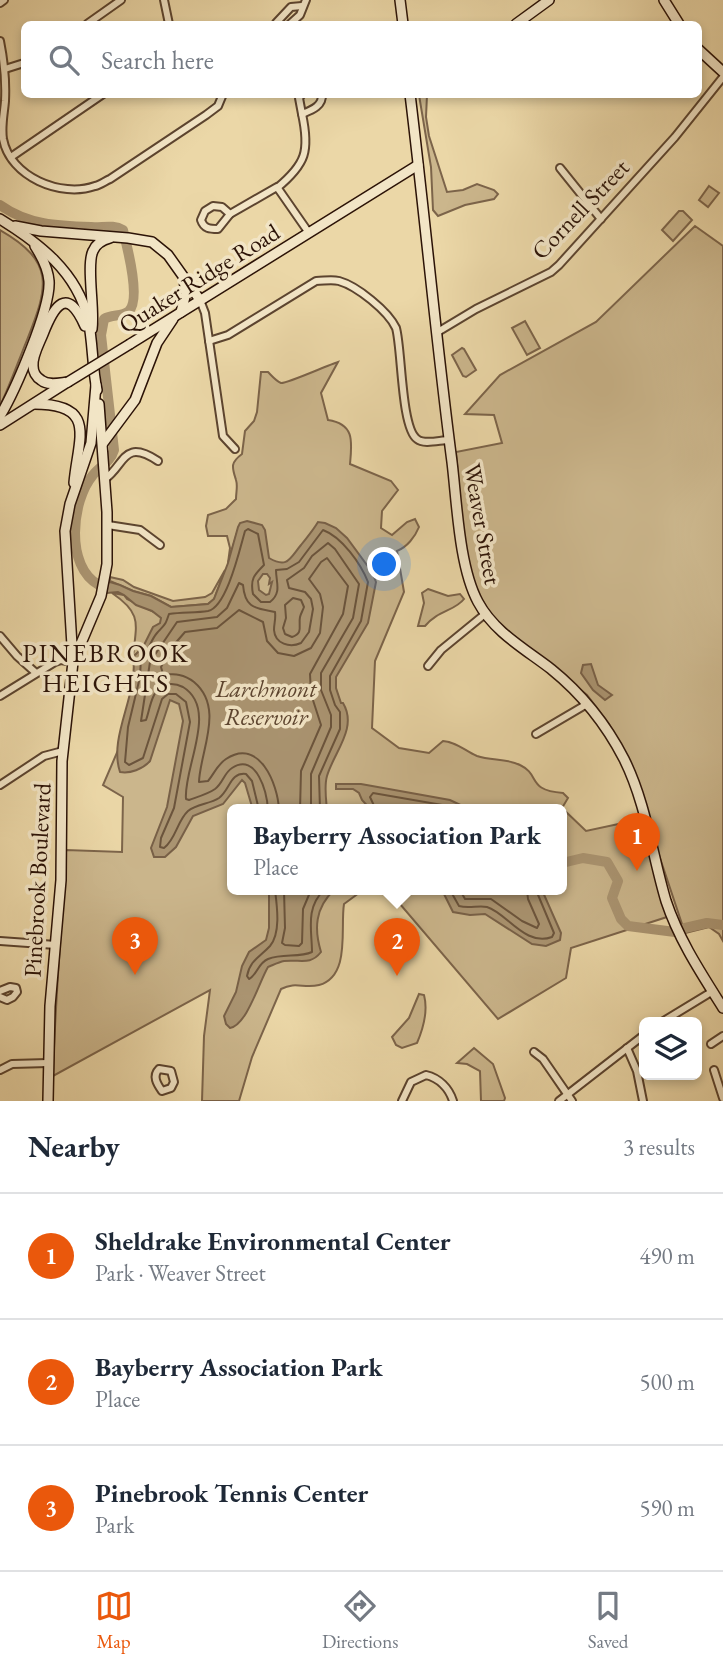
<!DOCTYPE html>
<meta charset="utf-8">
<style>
:root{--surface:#fff;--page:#f6f6f7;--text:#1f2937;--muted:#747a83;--line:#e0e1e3;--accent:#ea580c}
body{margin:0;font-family:"EB Garamond",serif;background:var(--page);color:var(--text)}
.controls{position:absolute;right:21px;bottom:21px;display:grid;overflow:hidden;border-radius:10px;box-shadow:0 4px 10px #0003}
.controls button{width:63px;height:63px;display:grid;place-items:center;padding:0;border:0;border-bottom:2px solid var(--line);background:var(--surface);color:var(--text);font:35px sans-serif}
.you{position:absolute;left:385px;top:565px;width:24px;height:24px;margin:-18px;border:5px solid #fff;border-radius:50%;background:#1a73e8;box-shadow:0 0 0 10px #1a73e833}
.badge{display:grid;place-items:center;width:46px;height:46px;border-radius:50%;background:var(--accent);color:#fff;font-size:23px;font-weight:700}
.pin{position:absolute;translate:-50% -58px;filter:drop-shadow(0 2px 4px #0008)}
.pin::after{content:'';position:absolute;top:37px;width:24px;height:21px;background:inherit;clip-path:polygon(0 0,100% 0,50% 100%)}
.popup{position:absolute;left:227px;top:804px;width:340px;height:91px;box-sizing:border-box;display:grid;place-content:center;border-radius:10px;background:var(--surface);filter:drop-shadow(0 2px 5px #0005);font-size:23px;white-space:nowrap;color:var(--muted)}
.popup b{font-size:26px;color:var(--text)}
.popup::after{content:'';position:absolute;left:50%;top:100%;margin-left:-14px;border:14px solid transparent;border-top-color:var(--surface)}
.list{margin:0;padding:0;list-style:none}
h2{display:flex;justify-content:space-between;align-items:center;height:91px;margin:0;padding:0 28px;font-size:30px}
h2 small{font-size:23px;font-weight:400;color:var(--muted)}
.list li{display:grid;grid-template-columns:46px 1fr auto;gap:21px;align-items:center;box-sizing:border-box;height:126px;padding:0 28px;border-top:2px solid var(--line)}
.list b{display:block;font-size:26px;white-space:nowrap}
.list p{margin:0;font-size:23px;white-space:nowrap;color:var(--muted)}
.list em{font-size:23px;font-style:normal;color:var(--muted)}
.icon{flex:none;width:38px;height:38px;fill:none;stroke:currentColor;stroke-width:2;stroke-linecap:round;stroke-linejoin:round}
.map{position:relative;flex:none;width:723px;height:1101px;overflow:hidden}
.search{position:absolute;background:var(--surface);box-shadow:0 4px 10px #0003;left:21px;right:21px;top:21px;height:77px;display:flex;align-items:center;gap:18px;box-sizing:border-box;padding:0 24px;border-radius:10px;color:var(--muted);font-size:26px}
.sheet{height:469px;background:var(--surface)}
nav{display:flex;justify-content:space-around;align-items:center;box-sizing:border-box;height:98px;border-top:2px solid var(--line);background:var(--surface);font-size:19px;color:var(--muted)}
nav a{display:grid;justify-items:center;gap:4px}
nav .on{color:var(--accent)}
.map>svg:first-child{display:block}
.green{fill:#cbb68c;stroke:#7c644a;stroke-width:2}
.water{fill:#aa9471;stroke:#786047;stroke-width:2;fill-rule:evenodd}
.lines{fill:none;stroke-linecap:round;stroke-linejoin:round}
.shore{stroke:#6b543c;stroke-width:2}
.river{stroke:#aa9471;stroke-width:10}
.street-casing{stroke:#5c442f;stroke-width:10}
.secondary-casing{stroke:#2c1307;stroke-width:12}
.street{stroke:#f2e5c6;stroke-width:6}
.secondary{stroke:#f2e5c6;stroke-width:9}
.secondary-bridge-casing{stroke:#2c1307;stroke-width:12;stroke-linecap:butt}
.secondary-bridge{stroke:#f2e5c6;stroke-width:9}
.labels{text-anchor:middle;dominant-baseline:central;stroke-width:7;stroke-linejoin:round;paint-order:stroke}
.street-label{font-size:24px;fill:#2c1307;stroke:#f2e5c6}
.park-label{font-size:24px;font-style:italic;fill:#5c442f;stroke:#f2e5c6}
.neighbourhood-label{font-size:26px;letter-spacing:2px;fill:#2c1307;stroke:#f2e5c6}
</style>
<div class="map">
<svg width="723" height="1101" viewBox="0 0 723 1101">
<rect width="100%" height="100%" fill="#ebd7a7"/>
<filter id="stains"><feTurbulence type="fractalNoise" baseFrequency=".00286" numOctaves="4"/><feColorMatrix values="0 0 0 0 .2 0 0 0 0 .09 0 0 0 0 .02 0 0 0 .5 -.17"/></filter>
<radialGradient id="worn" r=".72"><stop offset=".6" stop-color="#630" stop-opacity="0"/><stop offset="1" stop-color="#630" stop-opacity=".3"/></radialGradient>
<g class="green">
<path d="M419,95H427L426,117L429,136L447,192L463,190L477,184L494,190L498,194L494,199L465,205L438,216L433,210L431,167Z"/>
<path d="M709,186L719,193L708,207L699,200Z"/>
<path d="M679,211H683L692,220L673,241L662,230Z"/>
<path d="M695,226L723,246V941L719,934L709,927L685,933L625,753L609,724L587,695L494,620L471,581L462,522L456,452L502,443L494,415L465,414L500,375L596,322Z"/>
<path d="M0,230C56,262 48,287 27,340C18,362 10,385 0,406Z"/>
<path d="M525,321L540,348L527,355L512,328Z"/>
<path d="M462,348L464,349L476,370L466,377L463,376L452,355Z"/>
<path d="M338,362L321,393L328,420C355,424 352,442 350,464L391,481L398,490L382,511L381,528L392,535L407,522L415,519L419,527C415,537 407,547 397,551L404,592L375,661L372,728L399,748L429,753L443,741C457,742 465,751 477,756C491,761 507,758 520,765C541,775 526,790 563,793L568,798L562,808L586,831L642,819L670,916L571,948L566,978L498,1019L388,890H562V810H232V890H363L344,904C340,928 351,976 319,985C304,989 296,981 281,989L252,1057L239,1101H202L204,1036L210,990L53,1076C55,1000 62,926 66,850L122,852L123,797L103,785L119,748L143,648L133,657C136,624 143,614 112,593L124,595L127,599L158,614L208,610L244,574L239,526L228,563L230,548L227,536H208L206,526L208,515L226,509L236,499C236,492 238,486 236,480C232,467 230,463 242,454L245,431L254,421L257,412L261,372H268C272,376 276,381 281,383C286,384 328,365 338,362Z"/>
<path d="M225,570L214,599L208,604L171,607L151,596L133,591L110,581V577L123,580L134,587L173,601L205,597L212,593Z"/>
<path d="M428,589L448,596L460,594L464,599C455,611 438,610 425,626H418L424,603L422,593Z"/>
<path d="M419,994L424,995C428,1010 423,1029 417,1043L402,1048L396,1045L392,1037L409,1018Z"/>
<path d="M474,1048L493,1064L505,1098L504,1101H481L480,1071L467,1064L457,1063Z"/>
</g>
<g class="water">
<path d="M247,521L262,525L265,530L269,558C288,569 290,558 301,545C307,537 312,532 318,522L325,523L336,528L347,538L372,572L376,582L368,623L336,677V688L341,703H343C358,728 334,752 327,776C324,786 326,799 327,810H253L245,783L242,780L223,804L193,816L176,847L165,857H154L151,848L167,807L183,721L179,704L170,700L150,761C143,769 130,774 120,772C108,736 139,694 133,657L143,647L153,627L160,623L161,618L152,611L136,605L124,595L118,592L107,593L99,585L110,582L120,585L133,591L151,596L171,607L208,604L214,599L228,563L238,527L240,523ZM263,574H267L270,578L269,584L272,582L269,594L266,595L259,590L258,581Z"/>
<path d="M591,664L598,685L612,695L605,700L593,690L581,673L583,665Z"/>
<path d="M336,784H361L450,800L471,810H371L362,800L359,793L353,789H336Z"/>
<path d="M269,890H334C315,908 314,929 321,952C310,966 300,959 284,961C279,962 273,965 268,967C259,982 247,1025 230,1028L226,1024L224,1016L236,992L242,966L249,952L266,940L269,928Z"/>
<path d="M442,890H542L561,933L560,940L546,946L532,944L485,914L470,915L453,912Z"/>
</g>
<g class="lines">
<g class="shore">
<path d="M293,598L301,600L304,607C303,610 301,613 300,617C298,626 304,633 292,637L285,634L283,628L286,618L285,605Z"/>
<path d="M259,810L252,781L246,774C230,772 230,790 219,798C210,804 196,804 188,811C177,821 176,839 164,848L160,847L161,838L174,808L190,722L186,702L176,694H168L162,699L143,758L129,765L125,762L128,727L140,677L141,658C149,651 150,641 157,633C165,624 165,626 169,614C182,612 196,613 208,611C227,607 240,548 245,531L248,529L258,534L264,565C254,575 250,579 253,594L261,602H270C282,593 276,582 276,570L287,569L299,562L323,530C342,537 361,564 368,582L361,621L330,676V690L335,705L340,712V729L319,776L320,810"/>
<path d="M268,810C267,793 257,752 232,768C224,773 223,783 215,789C208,794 197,797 189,800L186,799C183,768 219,709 183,687C177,684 169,683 162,686C151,693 150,709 146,720L141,721L150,662L177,622L217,617L227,608L239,583L243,585C245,609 256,608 275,612C276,619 274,623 274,630C275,644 290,648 301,643L309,632L313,609L311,599L305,592L289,588L287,580L304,568L312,556L328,543L335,549L359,584L353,618L321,673V690L331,715V727L311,774V810"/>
<path d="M279,810C278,784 259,737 226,759C217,765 214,774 208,781L199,782C200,751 225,708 194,682C184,674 175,674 163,674L161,667L172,647L185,632L217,628L239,610L263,622L267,641L278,653L294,656L311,648L320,633L323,607L320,594L309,579L321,562L327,558L348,586L343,614L310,674L311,694L321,725L301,771L300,810"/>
<path d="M376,810L370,797L373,793L448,806L456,810"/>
<path d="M275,890C277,906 281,933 270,946C260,957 250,960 247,976L249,979C257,975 258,963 268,959C283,953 299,958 312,952C312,931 305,908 324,890"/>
<path d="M284,890L285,928L282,943L285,945L299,946L302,943L303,909L311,890"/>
<path d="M450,890L459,906C469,909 478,905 487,907C507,913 525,947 552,937L554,933L536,890"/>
<path d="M460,890L465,899H491L522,921L537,928L539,924L528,899L527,890"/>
</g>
<g class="river">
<path d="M0,205C28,225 58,226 91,227C102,228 113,224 123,230C127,246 141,299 129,311C122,317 112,314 104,319L101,335L114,450C110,463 101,465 93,475C71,501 65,567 99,585"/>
<path d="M562,863L583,858L607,862L618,881L612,898L621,919L628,926L675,932"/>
<path d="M685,928L707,923L723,925"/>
</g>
<defs>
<g id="street">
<path d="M164,0L169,24"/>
<path d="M0,3L4,0"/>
<path d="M87,24L121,0"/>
<path d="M278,24L276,23L291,7L302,6"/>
<path d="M290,24L300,15L306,0"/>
<path d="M0,41C4,61 6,81 5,101C4,114 1,126 3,139C10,177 61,198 95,186C100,185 105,181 110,179L206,115L218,106L223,94"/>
<path d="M5,69L24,63"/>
<path d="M302,94L299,98L302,114C312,110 323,106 322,94"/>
<path d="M11,157L103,94"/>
<path d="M560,168L601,219"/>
<path d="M277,188C306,164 310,151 302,114"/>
<path d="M213,206L222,207L230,214L218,229C210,229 204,229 201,220L205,211Z"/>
<path d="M230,214L277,187L309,233"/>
<path d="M200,300L205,313L223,436L235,449"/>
<path d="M436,333L476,309L551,272L559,265L675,137L723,77"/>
<path d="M209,341L228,335L316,281C324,281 331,279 339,281C357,286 388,311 396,328C402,349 401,428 417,439C424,445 440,440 449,440"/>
<path d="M105,479C125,465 123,438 158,461"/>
<path d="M108,525L140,530L160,545"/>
<path d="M0,636L17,656L36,673"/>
<path d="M428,666L441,650L485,614"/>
<path d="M0,696L55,662L61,660L73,662"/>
<path d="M536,734L587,704"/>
<path d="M0,785L44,756L63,751"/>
<path d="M0,941L56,945"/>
<path d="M0,991L10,987L16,988L17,992L13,997L7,1000L0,997"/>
<path d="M662,1022L713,991"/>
<path d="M711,1044L723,1036"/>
<path d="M627,1048L637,1071L643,1101"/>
<path d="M534,1052L543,1059L572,1101"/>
<path d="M159,1069L171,1071L174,1082L171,1088L162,1091C157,1084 152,1076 159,1069Z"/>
<path d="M0,1070L12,1064L48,1063"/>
<path d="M714,1070L723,1098"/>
<path d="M402,1101L411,1082L426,1075C439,1078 449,1088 453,1101"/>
<path d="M559,1101L644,1035"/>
</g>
<g id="secondary">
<path d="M400,0L403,24"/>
<path d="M664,0L679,24"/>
<path d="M516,24L549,0"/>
<path d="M698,49L723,72"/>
<path d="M410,94C425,217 436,340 452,462C457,503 459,567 478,602C494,632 525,649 551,669C582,694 606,724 624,759C646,803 652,854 666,901C679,940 701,973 723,1008"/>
<path d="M0,219C39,243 77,272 88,319C93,342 92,367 97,390"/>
<path d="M15,226L41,231L128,238L152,242L168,255L200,300"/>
<path d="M181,312L186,293L184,280"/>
<path d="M92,329C95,309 86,265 93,251C96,243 103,240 110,238"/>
<path d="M130,344L418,165"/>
<path d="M68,382C59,383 48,386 41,380C36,377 33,371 33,366C32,356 39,344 43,334C54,306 67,285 85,326"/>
<path d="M34,404C98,404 78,438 74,483"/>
<path d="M0,416C15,391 51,308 49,281C48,268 42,257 35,246"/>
<path d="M0,425L66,383"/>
<path d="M103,443L135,400L157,343L173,319"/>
<path d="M74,660L101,596L107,564V512L99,404"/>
<path d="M48,1101L50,1006L61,880L62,761L73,662L65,531L70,504L91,443L96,385"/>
</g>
</defs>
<use href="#street" class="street-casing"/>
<use href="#secondary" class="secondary-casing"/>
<use href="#street" class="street"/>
<use href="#secondary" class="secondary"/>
<defs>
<path id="secondary-bridge" d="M68,382L130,344"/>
</defs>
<use href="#secondary-bridge" class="secondary-bridge-casing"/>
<use href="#secondary-bridge" class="secondary-bridge"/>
</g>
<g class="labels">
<g class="street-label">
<text transform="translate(580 209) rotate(-46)">Cornell Street</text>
<text transform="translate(199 278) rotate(-32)">Quaker Ridge Road</text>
<text transform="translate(483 524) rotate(80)">Weaver Street</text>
<text transform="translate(37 880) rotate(-87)">Pinebrook Boulevard</text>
</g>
<g class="park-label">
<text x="266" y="688">Larchmont<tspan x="266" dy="28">Reservoir</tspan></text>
</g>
<g class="neighbourhood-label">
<text x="106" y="653">PINEBROOK<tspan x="106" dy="30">HEIGHTS</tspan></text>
</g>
</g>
<rect width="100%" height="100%" filter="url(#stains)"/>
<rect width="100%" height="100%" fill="url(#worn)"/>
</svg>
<div class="controls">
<button><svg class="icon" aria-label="layers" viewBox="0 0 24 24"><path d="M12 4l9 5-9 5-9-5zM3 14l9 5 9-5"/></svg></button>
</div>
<div class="you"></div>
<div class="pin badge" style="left:637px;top:871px">1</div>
<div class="pin badge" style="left:397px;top:976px">2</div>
<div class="popup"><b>Bayberry Association Park</b>Place</div>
<div class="pin badge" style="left:135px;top:975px">3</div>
<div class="search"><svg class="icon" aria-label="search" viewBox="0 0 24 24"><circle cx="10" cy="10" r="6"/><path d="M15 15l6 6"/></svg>Search here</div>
</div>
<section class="sheet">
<h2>Nearby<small>3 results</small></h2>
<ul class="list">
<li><span class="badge">1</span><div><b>Sheldrake Environmental Center</b><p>Park · Weaver Street</p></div><em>490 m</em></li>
<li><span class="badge">2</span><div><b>Bayberry Association Park</b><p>Place</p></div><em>500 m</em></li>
<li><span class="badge">3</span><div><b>Pinebrook Tennis Center</b><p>Park</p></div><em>590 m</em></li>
</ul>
</section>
<nav>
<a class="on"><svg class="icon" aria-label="map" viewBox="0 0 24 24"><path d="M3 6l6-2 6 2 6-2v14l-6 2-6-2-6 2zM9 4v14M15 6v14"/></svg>Map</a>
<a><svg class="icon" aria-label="directions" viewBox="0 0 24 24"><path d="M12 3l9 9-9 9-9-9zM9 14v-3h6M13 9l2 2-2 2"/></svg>Directions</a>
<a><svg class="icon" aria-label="saved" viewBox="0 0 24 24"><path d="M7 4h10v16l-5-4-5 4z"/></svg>Saved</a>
</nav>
